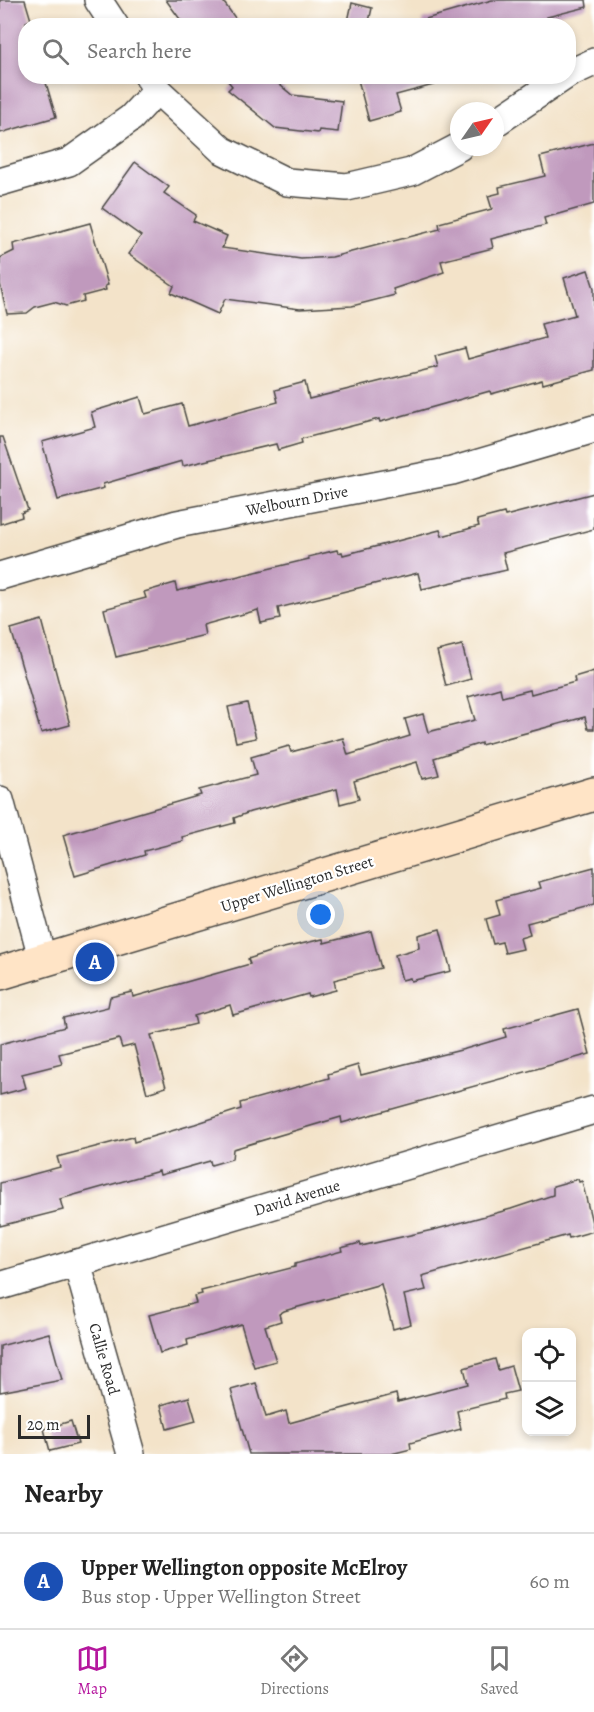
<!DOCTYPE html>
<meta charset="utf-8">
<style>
:root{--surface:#fff;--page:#f6f6f6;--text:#222;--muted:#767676;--line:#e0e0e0;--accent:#b5179e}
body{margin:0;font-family:Alegreya,serif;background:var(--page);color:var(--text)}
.controls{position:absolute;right:18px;bottom:18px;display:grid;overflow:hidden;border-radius:12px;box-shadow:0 3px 9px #0003}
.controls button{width:54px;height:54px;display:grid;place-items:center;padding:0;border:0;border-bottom:2px solid var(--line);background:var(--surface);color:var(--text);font:30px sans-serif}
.compass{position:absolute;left:450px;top:102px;width:54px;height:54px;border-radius:50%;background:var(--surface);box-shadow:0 3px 9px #0003;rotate:56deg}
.scale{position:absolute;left:18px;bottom:15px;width:72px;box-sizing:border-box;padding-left:6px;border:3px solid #2b2b2b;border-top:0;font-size:16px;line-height:21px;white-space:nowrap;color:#2b2b2b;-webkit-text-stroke:4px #fff;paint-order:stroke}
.you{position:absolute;left:321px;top:915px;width:21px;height:21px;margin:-15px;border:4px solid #fff;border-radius:50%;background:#1a73e8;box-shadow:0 0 0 9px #1a73e833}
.badge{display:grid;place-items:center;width:39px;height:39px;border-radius:50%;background:var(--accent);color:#fff;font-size:20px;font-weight:700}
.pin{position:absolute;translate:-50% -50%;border:3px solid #fff;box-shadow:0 2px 6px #0006}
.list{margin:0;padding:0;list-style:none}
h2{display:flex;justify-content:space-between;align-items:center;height:78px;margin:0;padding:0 24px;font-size:26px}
h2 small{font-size:20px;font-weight:400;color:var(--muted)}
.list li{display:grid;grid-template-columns:39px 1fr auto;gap:18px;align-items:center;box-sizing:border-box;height:96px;padding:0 24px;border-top:2px solid var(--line)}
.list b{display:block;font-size:22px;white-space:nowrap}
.list p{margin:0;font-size:20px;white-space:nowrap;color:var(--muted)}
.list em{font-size:20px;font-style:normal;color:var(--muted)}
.icon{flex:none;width:33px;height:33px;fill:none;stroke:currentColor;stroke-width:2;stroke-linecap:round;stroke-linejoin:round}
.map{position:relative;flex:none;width:594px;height:1454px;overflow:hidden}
.search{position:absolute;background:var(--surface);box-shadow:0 3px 9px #0003;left:18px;right:18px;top:18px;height:66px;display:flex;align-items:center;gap:15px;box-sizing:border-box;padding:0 21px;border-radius:24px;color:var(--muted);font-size:22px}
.sheet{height:174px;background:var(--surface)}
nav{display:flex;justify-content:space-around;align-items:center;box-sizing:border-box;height:84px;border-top:2px solid var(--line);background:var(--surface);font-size:16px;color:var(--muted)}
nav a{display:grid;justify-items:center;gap:3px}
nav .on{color:var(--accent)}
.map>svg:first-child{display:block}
.building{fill:#c099bd}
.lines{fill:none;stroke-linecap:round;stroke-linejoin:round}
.minor-casing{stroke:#494743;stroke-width:30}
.secondary-casing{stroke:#494743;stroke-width:36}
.minor{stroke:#fff;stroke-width:27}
.secondary{stroke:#ffe4c6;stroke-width:33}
.labels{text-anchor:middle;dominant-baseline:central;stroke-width:4.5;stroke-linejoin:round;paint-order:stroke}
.street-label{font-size:16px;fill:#2b2b2b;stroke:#fff}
</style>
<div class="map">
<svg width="594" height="1454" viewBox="0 0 594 1454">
<rect width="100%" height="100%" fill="#fff"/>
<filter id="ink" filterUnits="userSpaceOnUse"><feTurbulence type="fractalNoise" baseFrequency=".0167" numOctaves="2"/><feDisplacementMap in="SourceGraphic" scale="12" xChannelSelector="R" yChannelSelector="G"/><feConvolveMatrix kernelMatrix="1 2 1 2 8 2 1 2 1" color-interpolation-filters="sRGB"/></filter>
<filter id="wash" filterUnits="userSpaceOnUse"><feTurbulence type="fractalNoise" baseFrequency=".008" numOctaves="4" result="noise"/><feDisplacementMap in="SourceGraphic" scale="24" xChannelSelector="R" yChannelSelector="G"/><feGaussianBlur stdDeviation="1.35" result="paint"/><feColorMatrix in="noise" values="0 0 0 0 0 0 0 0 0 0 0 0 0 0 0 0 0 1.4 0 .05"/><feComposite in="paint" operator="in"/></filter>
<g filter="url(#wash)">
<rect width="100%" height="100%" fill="#f3e3c9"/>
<g id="blocks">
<g class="building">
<path d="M0,0H25L31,20L26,22V76H44L56,117L0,133Z"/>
<path d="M166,0H222L241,26H185Z"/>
<path d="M492,0H586L587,7L547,17L548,20L528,26H423L422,20Z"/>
<path d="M352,3L372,8L368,26H347Z"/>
<path d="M224,76H269L292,95L342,101L338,132L319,130L318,133L275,128L228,90L232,86Z"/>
<path d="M357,76H440L441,83L396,95L401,112L369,121Z"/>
<path d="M594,143V204L544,218L546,225L491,239L493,248L441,261L444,272L393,289L395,295L352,306L300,309L225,299L218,314L171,293L174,286L128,254L141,236L102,208L135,162L169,187L164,193L196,215L193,221L227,236L222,248L301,259L332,257L440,229L439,223L492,209L488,196L500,193L499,187L545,176L540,157Z"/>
<path d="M90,223L108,285L105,286L106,290L83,296L84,301L66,306L54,302L35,307L27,313L7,314L0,284V258L14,251L13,244Z"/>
<path d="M588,270L594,288V370L543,384L542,380L491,394L490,391L380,422L379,419L301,439L302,443L278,450L276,444L183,466L182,461L103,484L104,488L58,500L42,442L95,427L91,412L140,397L145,414L182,404L188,426L278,402L275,390L305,382L309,399L438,367L435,356L465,348L468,359L545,338L541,324L575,315L564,278Z"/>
<path d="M0,437H3L28,510L21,513L22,517L0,524Z"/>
<path d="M594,493V529L503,553L507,570L422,589L418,573L278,608L280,619L261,623L258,610L203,625L205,635L116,657L104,609L146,598L144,592L175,583L177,591L309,559L308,557L337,550L338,553L342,552L343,555L440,530L442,536L479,526L477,520L504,513L505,516Z"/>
<path d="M42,620L70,725L41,733L11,629Z"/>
<path d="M462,645L471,679L446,686L437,651Z"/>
<path d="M594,671V729H588L585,717L481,745V743L434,758L439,775L422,779L417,762L400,767L354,781L359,799L340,804L337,789L250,812L234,818L235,823L182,837L183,841L144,851L145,855L75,876L63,835L201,795L199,790L256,775L251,757L289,746L291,752L343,738L348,755L410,736L405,719L423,714L428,732L475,720L468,697L500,688L502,697L530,690L531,694L575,682L574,677Z"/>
<path d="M247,703L256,738L236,742L228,707Z"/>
<path d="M594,867V905L527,923L530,935L520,938L523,949L505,953L502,942L493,944L486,919L500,915L496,900L541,888L539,882Z"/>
<path d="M440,929L451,971L411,981L410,978L402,980L395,955L419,948L418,935Z"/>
<path d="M371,931L381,968L334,980L336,990L309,997L308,994L233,1015L230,1005L194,1016L196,1024L151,1035L166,1087L147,1093L134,1045L122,1048L119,1039L59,1054L62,1064L22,1074L26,1088L0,1095V1044L65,1027L63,1018L108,1007L110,997L132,992L133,997L250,964L248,959L275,950L323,939L324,943Z"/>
<path d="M578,1009L590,1054L342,1123L341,1117L233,1149L232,1159L211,1165L210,1161L160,1175L159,1171L60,1199L63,1210L0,1226V1183L60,1167L57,1157L133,1137L134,1142L195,1124L241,1109L240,1103L329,1078L328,1074L358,1065L361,1075L465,1049L506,1037L504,1029Z"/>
<path d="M578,1179L579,1182L582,1181L594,1231L569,1238L568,1235L422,1276L426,1290L404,1295L411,1324L393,1329L381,1284L284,1311L279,1314L281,1321L265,1326L276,1361L254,1367L241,1324L187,1340L188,1345L160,1353L149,1315L196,1303L194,1296L202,1294L201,1291L295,1267V1264L342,1251L341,1248L360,1243L361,1246L437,1229L511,1209L553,1195V1186Z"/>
<path d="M49,1333L62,1380L0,1392V1346Z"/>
<path d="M495,1359L498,1370L511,1366L518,1391L504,1394L505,1399L457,1411L461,1429L410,1443L411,1449L391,1454H249L231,1390L256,1383L266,1417L286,1411L289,1423L396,1394L398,1402L468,1384L464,1368Z"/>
<path d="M189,1397L196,1421L167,1429L161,1405Z"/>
<path d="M71,1421L78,1444L50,1451L44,1429Z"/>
</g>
</g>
</g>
<g filter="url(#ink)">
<use href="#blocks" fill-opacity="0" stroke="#494743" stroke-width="1.5"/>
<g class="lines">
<defs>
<g id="minor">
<path d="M98,0L115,26"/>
<path d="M568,74L594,62"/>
<path d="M148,76L157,90L222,150L287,182L347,187L411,172L459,147"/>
<path d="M495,123L565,76"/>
<path d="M0,182L69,162L131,118L157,90"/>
<path d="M0,576L177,524L452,471L594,429"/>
<path d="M0,800L43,961"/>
<path d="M77,1263L131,1454"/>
<path d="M0,1286L594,1110"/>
</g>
<path id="secondary" d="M0,973L594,794"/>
</defs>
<use href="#minor" class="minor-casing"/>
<use href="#secondary" class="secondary-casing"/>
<use href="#minor" class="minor"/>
<use href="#secondary" class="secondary"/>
</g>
</g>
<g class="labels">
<g class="street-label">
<text transform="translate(297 501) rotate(-11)">Welbourn Drive</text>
<text transform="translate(297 884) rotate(-17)">Upper Wellington Street</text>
<text transform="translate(297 1198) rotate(-17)">David Avenue</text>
<text transform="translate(104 1359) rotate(74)">Callie Road</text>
</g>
</g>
</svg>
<div class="controls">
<button><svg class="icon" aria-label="locate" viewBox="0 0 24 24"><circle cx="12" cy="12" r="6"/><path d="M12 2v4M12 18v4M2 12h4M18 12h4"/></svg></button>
<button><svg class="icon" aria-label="layers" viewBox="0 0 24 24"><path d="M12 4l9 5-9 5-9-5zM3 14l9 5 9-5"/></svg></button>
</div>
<svg class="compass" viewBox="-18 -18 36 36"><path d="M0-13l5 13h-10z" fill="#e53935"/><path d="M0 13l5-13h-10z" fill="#767676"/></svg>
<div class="scale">20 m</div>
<div class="you"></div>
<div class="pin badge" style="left:95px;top:962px;background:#1a4fb4">A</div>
<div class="search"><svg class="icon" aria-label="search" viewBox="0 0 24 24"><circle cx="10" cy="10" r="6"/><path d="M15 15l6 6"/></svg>Search here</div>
</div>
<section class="sheet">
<h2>Nearby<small></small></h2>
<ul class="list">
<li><span class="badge" style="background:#1a4fb4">A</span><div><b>Upper Wellington opposite McElroy</b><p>Bus stop · Upper Wellington Street</p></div><em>60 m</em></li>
</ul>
</section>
<nav>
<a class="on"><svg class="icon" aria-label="map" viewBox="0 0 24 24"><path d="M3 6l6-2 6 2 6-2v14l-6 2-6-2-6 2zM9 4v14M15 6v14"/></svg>Map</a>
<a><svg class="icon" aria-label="directions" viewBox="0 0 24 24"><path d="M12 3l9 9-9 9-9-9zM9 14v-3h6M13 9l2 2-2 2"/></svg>Directions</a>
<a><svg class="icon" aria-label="saved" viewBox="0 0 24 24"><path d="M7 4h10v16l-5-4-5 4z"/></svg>Saved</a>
</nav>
